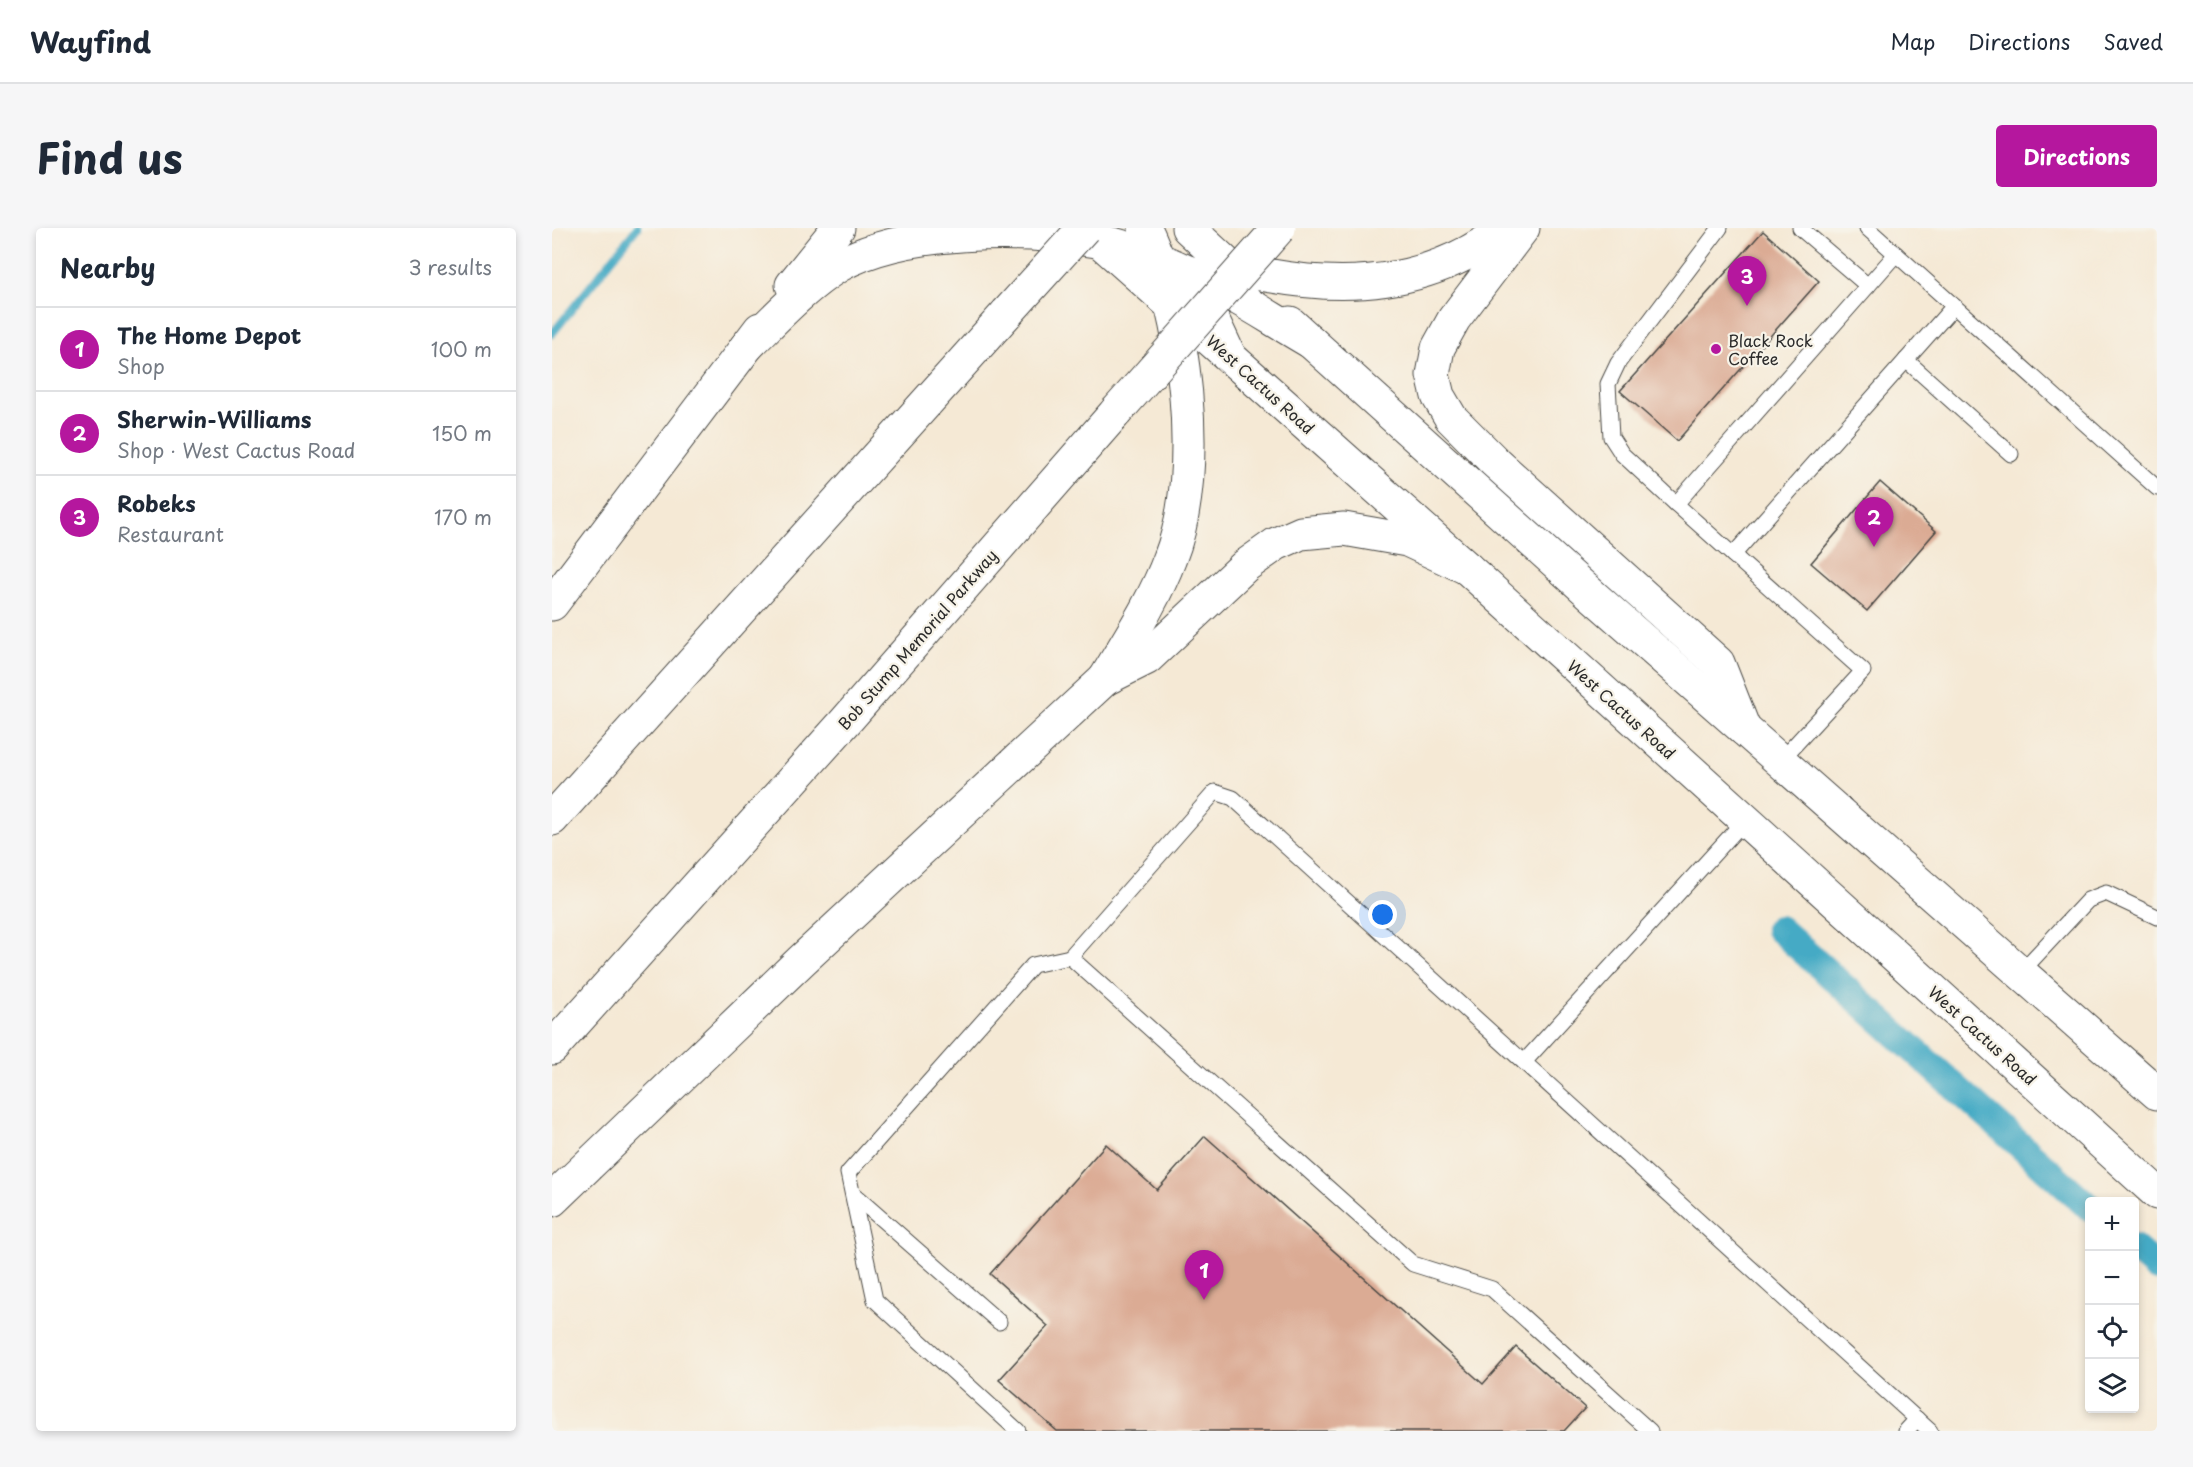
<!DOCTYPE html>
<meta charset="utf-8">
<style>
:root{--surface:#fff;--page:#f6f6f7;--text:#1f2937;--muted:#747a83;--line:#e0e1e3;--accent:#b5179e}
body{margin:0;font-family:"Playpen Sans",sans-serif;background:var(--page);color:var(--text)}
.controls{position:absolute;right:18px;bottom:18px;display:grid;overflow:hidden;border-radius:6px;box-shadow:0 3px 9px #0003}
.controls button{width:54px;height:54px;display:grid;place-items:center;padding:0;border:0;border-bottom:2px solid var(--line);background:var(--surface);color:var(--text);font:30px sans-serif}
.you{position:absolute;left:831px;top:687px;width:21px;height:21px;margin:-15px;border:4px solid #fff;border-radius:50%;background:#1a73e8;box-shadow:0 0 0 9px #1a73e833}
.badge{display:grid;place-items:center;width:39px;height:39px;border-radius:50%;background:var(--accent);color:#fff;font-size:20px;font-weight:700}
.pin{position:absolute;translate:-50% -50px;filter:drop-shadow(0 2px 3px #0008)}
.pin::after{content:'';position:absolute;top:32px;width:21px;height:18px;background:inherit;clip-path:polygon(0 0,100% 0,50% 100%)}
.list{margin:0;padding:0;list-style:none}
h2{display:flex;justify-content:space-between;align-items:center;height:78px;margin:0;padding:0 24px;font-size:26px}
h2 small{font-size:20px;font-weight:400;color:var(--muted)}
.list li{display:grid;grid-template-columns:39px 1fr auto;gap:18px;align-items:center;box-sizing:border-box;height:84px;padding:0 24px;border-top:2px solid var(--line)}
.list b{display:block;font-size:22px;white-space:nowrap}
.list p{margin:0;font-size:20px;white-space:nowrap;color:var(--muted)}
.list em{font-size:20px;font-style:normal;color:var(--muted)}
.icon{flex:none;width:33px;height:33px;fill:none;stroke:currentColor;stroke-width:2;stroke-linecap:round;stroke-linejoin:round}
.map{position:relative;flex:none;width:1605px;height:1203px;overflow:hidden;border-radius:6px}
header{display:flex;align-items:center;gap:36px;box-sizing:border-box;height:84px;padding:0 30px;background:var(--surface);border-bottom:2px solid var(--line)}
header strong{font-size:28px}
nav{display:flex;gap:33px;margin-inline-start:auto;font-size:21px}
.intro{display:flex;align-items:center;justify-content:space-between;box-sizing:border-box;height:144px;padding:0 36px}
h1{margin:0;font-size:42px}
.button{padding:15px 27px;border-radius:6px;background:var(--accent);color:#fff;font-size:21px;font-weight:700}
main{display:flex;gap:36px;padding:0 36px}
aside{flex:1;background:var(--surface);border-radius:6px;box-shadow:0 3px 9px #0003}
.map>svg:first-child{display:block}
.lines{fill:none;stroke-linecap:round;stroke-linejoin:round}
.stream{stroke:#45aac5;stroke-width:8}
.canal{stroke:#45aac5;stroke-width:28}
.building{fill:#dbab94}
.lane-casing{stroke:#494844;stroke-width:17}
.secondary-casing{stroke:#494844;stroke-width:35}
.highway-casing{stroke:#494844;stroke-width:35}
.lane{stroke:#fff;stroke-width:15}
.secondary{stroke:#fff;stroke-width:33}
.highway{stroke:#fff;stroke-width:33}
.highway-bridge-casing{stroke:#494844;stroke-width:35;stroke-linecap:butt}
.highway-bridge{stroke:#fff;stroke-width:33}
.poi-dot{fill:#b5179e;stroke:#f7f3e8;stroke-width:2}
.labels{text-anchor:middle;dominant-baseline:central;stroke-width:4.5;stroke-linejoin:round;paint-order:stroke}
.poi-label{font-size:16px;fill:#2b2b2b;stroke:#f7f3e8;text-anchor:start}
.street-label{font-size:16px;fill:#2b2b2b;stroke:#f7f3e8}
</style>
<header>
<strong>Wayfind</strong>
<nav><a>Map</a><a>Directions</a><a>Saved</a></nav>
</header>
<div class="intro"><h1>Find us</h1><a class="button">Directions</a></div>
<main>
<aside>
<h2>Nearby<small>3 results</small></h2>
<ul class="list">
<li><span class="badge">1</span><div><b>The Home Depot</b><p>Shop</p></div><em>100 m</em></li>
<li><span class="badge">2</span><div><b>Sherwin-Williams</b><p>Shop · West Cactus Road</p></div><em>150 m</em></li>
<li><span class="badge">3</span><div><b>Robeks</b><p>Restaurant</p></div><em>170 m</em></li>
</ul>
</aside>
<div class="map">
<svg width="1605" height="1203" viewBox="0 0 1605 1203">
<rect width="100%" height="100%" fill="#f7f3e8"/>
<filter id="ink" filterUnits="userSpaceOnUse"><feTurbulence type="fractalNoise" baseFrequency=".0167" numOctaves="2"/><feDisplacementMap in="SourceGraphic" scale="12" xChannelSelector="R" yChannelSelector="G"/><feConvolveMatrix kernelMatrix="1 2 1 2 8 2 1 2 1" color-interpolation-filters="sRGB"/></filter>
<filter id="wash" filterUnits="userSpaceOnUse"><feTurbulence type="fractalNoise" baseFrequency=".008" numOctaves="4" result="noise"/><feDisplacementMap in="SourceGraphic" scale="24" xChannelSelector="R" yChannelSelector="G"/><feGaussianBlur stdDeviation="1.35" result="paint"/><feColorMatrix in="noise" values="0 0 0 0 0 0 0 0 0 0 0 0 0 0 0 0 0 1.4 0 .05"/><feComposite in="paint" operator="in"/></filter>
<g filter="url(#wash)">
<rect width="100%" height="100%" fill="#f5e9d5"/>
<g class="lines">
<path class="stream" d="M0,106L85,0"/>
<g class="canal">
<path d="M1227,701L1538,980"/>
<path d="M1582,1020L1605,1040"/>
</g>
</g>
<g id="blocks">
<g class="building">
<path d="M1211,3L1267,53L1125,213L1068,163Z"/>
<path d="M1328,254L1384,303L1315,383L1259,335Z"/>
<path d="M653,908L931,1156L964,1119L1033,1180L1012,1203H505L447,1152L496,1098L438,1046L554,916L605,962Z"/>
</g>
</g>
</g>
<g filter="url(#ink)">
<use href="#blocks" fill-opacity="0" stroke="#494844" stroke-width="1.5"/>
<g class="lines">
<defs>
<g id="lane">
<path d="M1248,0L1316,58"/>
<path d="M1315,0L1605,260"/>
<path d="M1354,132L1459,226"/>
<path d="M1124,276L1070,226L1059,209L1056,156L1066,135L1168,0"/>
<path d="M1181,327L1124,276L1344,26"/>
<path d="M1228,533L1311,443L1181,327L1402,78"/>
<path d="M1468,745L1536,672L1554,665L1605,689"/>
<path d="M972,834L1193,592"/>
<path d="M301,966L447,1094"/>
<path d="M466,1203L323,1072L296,945L481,737L518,729"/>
<path d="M1098,1203L940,1061L861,1036L518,729L663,564L681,570L1378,1203"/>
<path d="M1354,1203L1365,1191"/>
</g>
<g id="secondary">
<path d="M636,0L692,52"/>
<path d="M543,9L915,340L1605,965"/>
<path d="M738,95L1041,368L1605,865"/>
</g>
<g id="highway">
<path d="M971,0L902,91L886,120L881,147L886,168L899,190L943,234L1166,435L1192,501"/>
<path d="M666,35C683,42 702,45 720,48C803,63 885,54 953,0"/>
<path d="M644,56L677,127"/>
<path d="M240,57L286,0"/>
<path d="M194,119C223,91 251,60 286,38C351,0 471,1 545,13C575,17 608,32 636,44C677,62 719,91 759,114"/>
<path d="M0,376L208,101"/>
<path d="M553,451C576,412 602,373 618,330C653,242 633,84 593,0"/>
<path d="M0,591L455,85"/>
<path d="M0,820L293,494L564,184"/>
<path d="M0,972L249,733L553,451L595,430L693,338L724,316L749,305L792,301L855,312L915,340"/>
</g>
</defs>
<use href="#lane" class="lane-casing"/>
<use href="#secondary" class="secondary-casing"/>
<use href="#highway" class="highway-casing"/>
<use href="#lane" class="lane"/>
<use href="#secondary" class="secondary"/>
<use href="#highway" class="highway"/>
<defs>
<g id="highway-bridge">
<path d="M455,85L532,0"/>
<path d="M564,184L727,0"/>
</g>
</defs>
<use href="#highway-bridge" class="highway-bridge-casing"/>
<use href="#highway-bridge" class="highway-bridge"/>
</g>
</g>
<circle class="poi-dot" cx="1164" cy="121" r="6"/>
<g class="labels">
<g class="poi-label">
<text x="1176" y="112">Black Rock<tspan x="1176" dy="18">Coffee</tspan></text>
</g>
<g class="street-label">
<text transform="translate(709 156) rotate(42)">West Cactus Road</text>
<text transform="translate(365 411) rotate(-49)">Bob Stump Memorial Parkway</text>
<text transform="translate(1070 481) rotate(42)">West Cactus Road</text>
<text transform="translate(1431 807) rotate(42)">West Cactus Road</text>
</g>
</g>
</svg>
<div class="controls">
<button>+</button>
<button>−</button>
<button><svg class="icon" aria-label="locate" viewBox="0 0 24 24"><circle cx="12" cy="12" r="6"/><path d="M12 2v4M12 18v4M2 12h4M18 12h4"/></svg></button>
<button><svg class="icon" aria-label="layers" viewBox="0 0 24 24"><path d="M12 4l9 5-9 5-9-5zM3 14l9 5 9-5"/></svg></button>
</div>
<div class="you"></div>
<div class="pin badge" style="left:652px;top:1072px">1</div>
<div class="pin badge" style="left:1322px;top:319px">2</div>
<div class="pin badge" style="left:1195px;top:78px">3</div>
</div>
</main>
